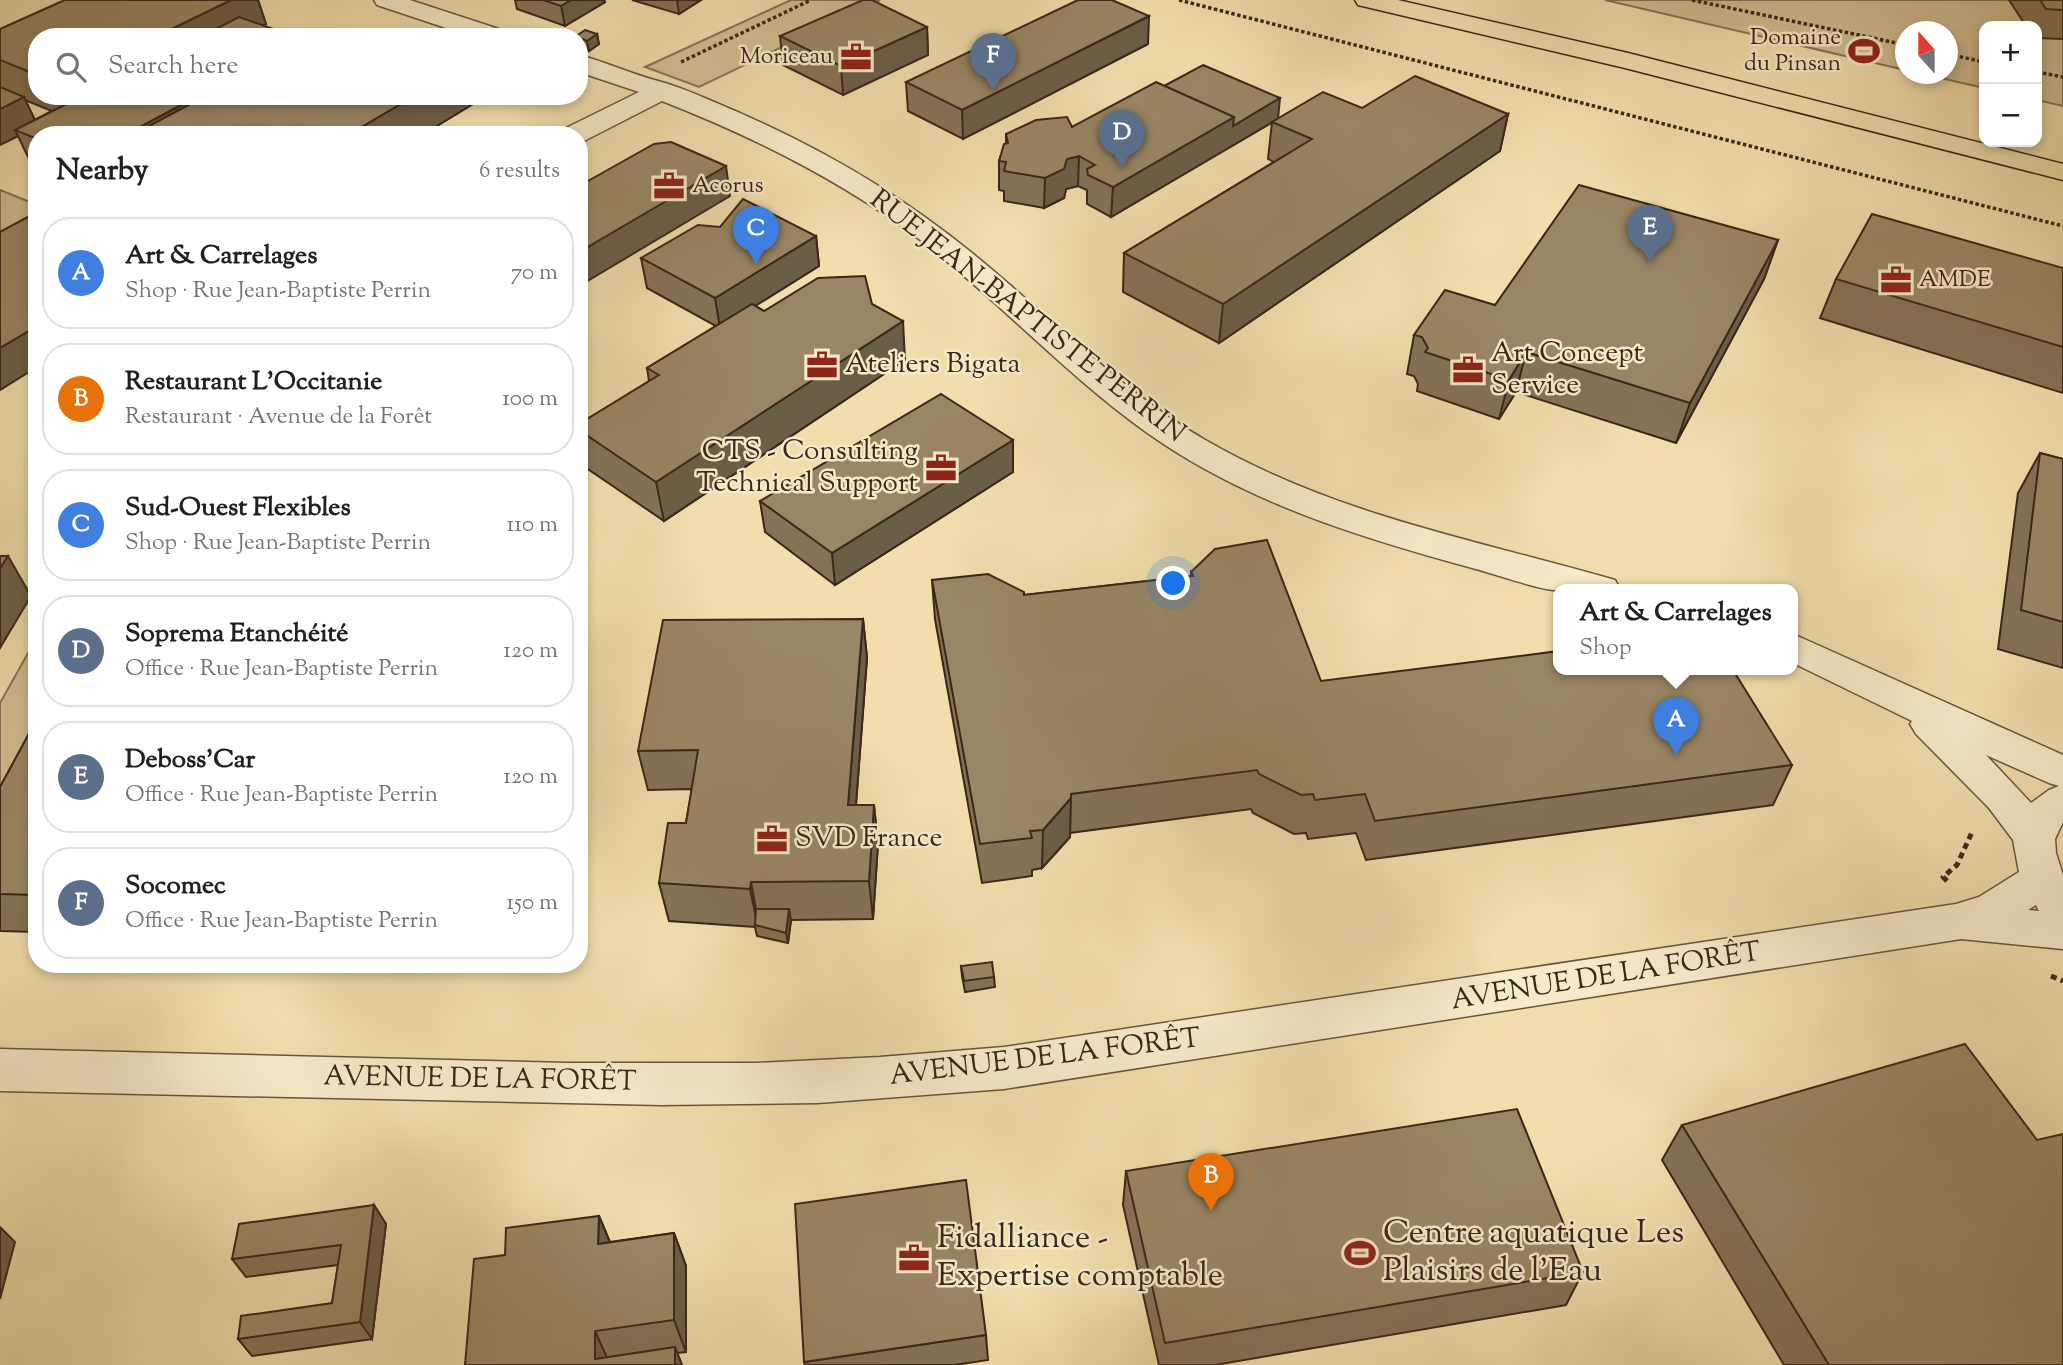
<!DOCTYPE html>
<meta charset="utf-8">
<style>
:root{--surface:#fff;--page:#f2f2f2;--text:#202124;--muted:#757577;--line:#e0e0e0;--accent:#0b8043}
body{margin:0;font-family:"Sorts Mill Goudy",serif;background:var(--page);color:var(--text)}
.controls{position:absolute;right:21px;top:21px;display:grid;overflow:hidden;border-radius:14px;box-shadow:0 4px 10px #0003}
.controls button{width:63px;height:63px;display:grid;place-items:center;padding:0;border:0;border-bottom:2px solid var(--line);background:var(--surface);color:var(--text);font:35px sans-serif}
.compass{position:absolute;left:1895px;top:21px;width:63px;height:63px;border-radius:50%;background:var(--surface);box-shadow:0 4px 10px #0003;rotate:339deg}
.you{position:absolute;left:1174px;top:584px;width:24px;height:24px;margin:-18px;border:5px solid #fff;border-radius:50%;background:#1a73e8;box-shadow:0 0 0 10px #1a73e833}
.badge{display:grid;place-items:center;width:46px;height:46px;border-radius:50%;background:var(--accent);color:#fff;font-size:23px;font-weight:700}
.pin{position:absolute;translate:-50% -58px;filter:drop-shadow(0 2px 4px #0008)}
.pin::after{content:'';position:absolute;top:37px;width:24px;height:21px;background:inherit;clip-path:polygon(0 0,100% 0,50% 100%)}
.popup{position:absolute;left:1553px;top:584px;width:245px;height:91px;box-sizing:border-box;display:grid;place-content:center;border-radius:14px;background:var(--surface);filter:drop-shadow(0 2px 5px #0005);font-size:23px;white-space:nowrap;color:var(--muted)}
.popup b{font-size:26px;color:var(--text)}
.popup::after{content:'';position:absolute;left:50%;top:100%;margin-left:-14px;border:14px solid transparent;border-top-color:var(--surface)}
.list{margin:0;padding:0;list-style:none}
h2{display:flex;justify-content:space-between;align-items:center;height:91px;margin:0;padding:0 28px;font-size:30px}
h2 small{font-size:23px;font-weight:400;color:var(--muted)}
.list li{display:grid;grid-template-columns:46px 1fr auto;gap:21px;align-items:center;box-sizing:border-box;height:112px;margin:0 14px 14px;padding:0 14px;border:2px solid var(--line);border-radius:28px}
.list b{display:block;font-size:26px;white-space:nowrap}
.list p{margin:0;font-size:23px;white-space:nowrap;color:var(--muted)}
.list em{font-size:23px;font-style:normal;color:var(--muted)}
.icon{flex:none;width:38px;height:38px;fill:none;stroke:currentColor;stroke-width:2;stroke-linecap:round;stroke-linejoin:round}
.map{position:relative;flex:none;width:2063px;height:1365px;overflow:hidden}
.search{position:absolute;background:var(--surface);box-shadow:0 4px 10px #0003;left:28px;top:28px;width:560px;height:77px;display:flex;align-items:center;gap:18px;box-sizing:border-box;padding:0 24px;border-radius:28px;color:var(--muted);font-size:26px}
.panel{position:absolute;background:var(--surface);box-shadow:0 4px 10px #0003;left:28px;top:126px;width:560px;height:847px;border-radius:28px}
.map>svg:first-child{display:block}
.green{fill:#d2bf93;stroke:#867356;stroke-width:2}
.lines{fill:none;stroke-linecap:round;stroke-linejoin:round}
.minor-casing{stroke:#68553d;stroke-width:3}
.motorway-casing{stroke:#3a2718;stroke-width:3}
.path-far1{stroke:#3a2718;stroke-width:3.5;stroke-dasharray:3.5 2.5;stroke-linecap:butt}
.path{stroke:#3a2718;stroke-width:5;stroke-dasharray:6 4.5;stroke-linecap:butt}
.minor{fill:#f6eac9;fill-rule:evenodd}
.motorway{fill:#f1deac;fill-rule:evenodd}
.wall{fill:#847357;stroke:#3a2718;stroke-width:2;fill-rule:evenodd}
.shaded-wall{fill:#6b5e47;stroke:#3a2718;stroke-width:2}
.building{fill:#998665;stroke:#3a2718;stroke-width:2}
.labels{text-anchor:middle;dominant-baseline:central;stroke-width:5;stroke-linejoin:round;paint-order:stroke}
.far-poi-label{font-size:23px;fill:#3a2718;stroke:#f6eac9;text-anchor:end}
.street-label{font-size:28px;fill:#3a2718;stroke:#f6eac9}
.poi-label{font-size:28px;fill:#3a2718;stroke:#f6eac9;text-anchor:start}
.near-poi-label{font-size:33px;fill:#3a2718;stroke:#f6eac9;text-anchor:start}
</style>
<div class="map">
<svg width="2063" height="1365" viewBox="0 0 2063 1365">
<rect width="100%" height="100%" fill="#f1deac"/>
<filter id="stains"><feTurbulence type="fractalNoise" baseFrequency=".00286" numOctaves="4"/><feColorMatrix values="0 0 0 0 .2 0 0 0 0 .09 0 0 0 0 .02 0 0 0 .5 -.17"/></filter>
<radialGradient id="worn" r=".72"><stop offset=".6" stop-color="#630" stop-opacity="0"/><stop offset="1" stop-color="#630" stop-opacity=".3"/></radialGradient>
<g class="green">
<path d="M791,0H880L699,87L645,67Z"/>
<path d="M1605,0H2063V106L2037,100V26H1984V88L1923,74H1948V32H1906L1905,70Z"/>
<path d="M0,190L37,205V216L0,236Z"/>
<path d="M37,637V739L0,808V703Z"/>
</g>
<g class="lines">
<defs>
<g id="minor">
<path d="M374,0H410L508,32L511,37H473L377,5Z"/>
<path d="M579,55C606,62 631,74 658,81C685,88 713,102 740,113C824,150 901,195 972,253C1050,316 1120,391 1207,441C1338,516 1473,539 1615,580L1620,589C1599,589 1573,590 1556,590C1539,590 1495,574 1476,569C1361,538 1244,502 1146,432C1065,374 998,300 919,239C840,180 754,137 662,101L584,141L579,142V135H561L564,129L639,92L579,72Z"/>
<path d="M1793,634L2063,755V822L2055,839L2056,853L2063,875V949L1961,939L1004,1089L818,1103L662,1105L0,1091V1049L567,1063H756L880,1057L1004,1047L1956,904L1979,897L2019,872L2013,840L1989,808L1916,734L1910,724L1912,721L1793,663ZM1986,755L2049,783L2059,786L2049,790L2031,803ZM2036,905L2039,911L2028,910Z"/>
</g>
<path id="motorway" d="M1355,0H1398L1628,53L2063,164V180L1625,68L1358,5Z"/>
</defs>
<use href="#minor" class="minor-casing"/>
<use href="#motorway" class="motorway-casing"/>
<g class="path-far1">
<path d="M1179,0L2063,226"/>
<path d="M1692,0L1906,45"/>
<path d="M1948,54L1984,62"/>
<path d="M681,62L811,0"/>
<path d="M2037,72L2063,77"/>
</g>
<g class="path">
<path d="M1947,881L1943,877L1957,865L1973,830"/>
<path d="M2051,976L2063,981"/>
</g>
<use href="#minor" class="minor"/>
<use href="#motorway" class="motorway"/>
</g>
<g class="wall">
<path d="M65,0H258L266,24L37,37V96H486L422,135H37V163L29,159L18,136L0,145V29ZM25,100L52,111L35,120Z"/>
<path d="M515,0H604L605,2L565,26L517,9Z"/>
<path d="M632,0H701L679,14Z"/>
<path d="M2009,0H2063V39L2037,38V26H2026Z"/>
<path d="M927,27L928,55L843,95L783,65L780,36Z"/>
<path d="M597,34L599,44L589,51L579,47V37Z"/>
<path d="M1148,44L963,139L908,111L906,82Z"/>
<path d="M1164,86L1278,118L1362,108L1508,114L1500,151L1219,343L1123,292L1124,253L1274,162L1268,159L1272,122L1111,217L1087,204V190L1078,186L1066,189L1064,198L1044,208L1004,201V191L999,190V161L1006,143V134L1072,127Z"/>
<path d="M816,236L819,266L755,306L764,311L872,304L905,360L664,521L579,463V424L649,381L647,368L716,326L647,288L641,258Z"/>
<path d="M1778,240L1764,279L1676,443L1516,392L1499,419L1417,391L1418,384L1414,376L1407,374L1414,335L1495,305Z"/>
<path d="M2063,268V393L1820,318L1836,279Z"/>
<path d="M1013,440V472L835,585L765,532L760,501Z"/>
<path d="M2040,453L2063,459V668L1998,649L2018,493Z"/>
<path d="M1191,572L1321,681L1792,765L1773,805L1366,860L1356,833L1308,839L1306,833L1294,834L1253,813L1251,809L1070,833V837L1042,868L1032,870V876L982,883L935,619L932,580L1024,595L1191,576Z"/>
<path d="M863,619L867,658L856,805H874L878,844L873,919L791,920L788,943L757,936L755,927L669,921L659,883L686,823L692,789L648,790L638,751Z"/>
<path d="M37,719V932L0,931V787Z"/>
<path d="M961,966L994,977L995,987L965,992L962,976Z"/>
<path d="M1682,1125L2037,1140L2063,1365H1784L1662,1160Z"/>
<path d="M1126,1171L1583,1272L1566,1305L1215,1365H1159L1123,1205Z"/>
<path d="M374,1205L386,1224L372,1339L252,1356L238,1339L332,1303L338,1265L246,1277L232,1259Z"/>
<path d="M599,1216L610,1242L674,1233L686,1266V1352L677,1353L682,1365H465L505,1255Z"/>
<path d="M986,1335L988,1360L955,1365H805L804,1362Z"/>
</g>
<g class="shaded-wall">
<path d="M231,0H258L266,24L241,37H155Z"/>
<path d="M571,0H604L605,2L565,26L561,6Z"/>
<path d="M677,0H701L679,14Z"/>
<path d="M1149,16L1148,44L963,139L962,110Z"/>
<path d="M927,27L928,55L843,95L841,66Z"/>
<path d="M597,34L599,44L589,51L587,41Z"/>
<path d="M64,96H122L74,120Z"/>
<path d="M198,96H262L136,133L137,135H125Z"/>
<path d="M414,96H486L422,135H348Z"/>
<path d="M24,97L38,127L15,130L18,136L0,145V109Z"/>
<path d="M1280,98L1278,119L1111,217L1113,187L1234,117Z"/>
<path d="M1508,114L1500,151L1219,343L1223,304Z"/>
<path d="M1079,156L1078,186L1066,189L1064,198L1044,208L1045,178L1067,159Z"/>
<path d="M726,166L730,196L579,286V252Z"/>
<path d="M816,236L819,266L720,328L715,298Z"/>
<path d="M1778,240L1764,279L1676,443L1690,403Z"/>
<path d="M903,321L905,360L664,521L656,482Z"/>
<path d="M37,326V367L0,390V348Z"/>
<path d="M1526,352L1516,392L1499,419L1509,380Z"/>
<path d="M1013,440V472L835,585L832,553Z"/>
<path d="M8,556L31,596L0,648V568Z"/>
<path d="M863,619L867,658L853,844L848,805Z"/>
<path d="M1071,798L1070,837L1042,868L1043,830Z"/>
<path d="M874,805L878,844L873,919L869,881Z"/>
<path d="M751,882L758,920V927L750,889Z"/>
<path d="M789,909L791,920L788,943L786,933Z"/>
<path d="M374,1205L386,1224L372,1339L360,1322Z"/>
<path d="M599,1216L613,1250L598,1244Z"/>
<path d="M0,1227L15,1242L0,1299Z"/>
<path d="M674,1233L686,1266V1352L674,1320Z"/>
<path d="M595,1331L609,1362L595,1359Z"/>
<path d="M675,1347L682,1365H675Z"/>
</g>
<g class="building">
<path d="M65,0H231L155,37H37V75L0,60V29Z"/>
<path d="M543,0H571L561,6Z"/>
<path d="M863,0H872L927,27L841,66L780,36Z"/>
<path d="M1078,0H1112L1149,16L962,110L906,82Z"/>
<path d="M2040,0H2063V10L2046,9Z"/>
<path d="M239,17L296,37H200Z"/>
<path d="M391,30L413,37H378Z"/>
<path d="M585,30L597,34L587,41L579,38V37H575Z"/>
<path d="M1203,65L1280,98L1233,126L1234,117L1164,86Z"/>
<path d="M1415,76L1508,114L1223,304L1124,253L1312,139L1272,122L1323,92L1362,108Z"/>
<path d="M1156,82L1234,117L1113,187L1088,175L1087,169L1095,165L1079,156L1067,159L1064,169L1045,178L1004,171L1006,162L999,161L1004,144L1008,143L1006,134L1036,120L1067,117L1072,127Z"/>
<path d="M0,87L24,97L0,109Z"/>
<path d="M82,96H198L125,135H37V139L15,130Z"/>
<path d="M205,96H414L348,135H140L136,133Z"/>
<path d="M671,142L726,166L579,252V186L654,144Z"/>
<path d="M1579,185L1778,240L1690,403L1526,352L1509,380L1425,352L1428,348L1422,337L1414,335L1445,290L1495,305Z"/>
<path d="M743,199L816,236L715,298L641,258L698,225L720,227Z"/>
<path d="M37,212V326L0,348V232Z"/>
<path d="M1872,214L2063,268V347L1836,279Z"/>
<path d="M865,276L872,304L903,321L656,482L579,430V424L659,375L647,368L752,304L764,311L818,278Z"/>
<path d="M941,394L1013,440L832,553L760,501Z"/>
<path d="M2040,453L2063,459V622L2021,610Z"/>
<path d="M1267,540L1321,681L1559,651V669H1731L1733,670L1792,765L1375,821L1365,794L1315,800L1313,794L1301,795L1259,774L1257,770L1071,794V798L1043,830L1030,831L1032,838L980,844L932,580L988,574L1024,592V595L1193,576L1191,572L1215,549Z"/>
<path d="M0,556H8L0,568Z"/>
<path d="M863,619L848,805H874L869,881L751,882L750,889L659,883L668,823H686L698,750L638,751L663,620Z"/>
<path d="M37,719V895L0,894V787Z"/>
<path d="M756,909H789L786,933L755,925Z"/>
<path d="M992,962L994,977L964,981L961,966Z"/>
<path d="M1965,1044L2037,1140L2063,1134V1365H1829L1682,1125Z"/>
<path d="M1517,1109L1583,1272L1165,1343L1126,1171Z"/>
<path d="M966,1180L986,1335L804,1362L795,1204Z"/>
<path d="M374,1205L360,1322L238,1339L241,1316L332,1303L341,1245L232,1259L239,1224Z"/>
<path d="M599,1216L598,1244L674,1233V1320L595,1331V1359L675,1347V1365H465L474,1259L505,1255L506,1228Z"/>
</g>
<defs>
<symbol id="stadium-bare" viewBox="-9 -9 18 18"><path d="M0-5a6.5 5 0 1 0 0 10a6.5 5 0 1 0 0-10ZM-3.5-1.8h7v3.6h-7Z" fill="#8f2418" stroke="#f6eac9" stroke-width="2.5" paint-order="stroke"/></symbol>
<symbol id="office-bare" viewBox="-9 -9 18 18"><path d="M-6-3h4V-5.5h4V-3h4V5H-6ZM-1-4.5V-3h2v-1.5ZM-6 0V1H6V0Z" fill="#8f2418" stroke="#f6eac9" stroke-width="2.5" paint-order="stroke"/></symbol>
</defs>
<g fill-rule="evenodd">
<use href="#stadium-bare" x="1842" y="29" width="44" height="44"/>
<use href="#office-bare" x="834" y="35" width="44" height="44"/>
<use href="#office-bare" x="647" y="164" width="44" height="44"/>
<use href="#office-bare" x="1874" y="258" width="44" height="44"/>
<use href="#office-bare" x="800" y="343" width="44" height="44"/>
<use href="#office-bare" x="1446" y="348" width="44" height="44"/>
<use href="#office-bare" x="919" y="446" width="44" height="44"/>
<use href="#office-bare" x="750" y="817" width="44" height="44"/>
<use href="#stadium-bare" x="1338" y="1231" width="44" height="44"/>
<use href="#office-bare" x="892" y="1236" width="44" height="44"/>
</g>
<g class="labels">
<g class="far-poi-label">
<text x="1841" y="38">Domaine<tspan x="1841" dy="26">du Pinsan</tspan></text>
<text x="833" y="57">Moriceau</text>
<text x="692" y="186" text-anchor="start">Acorus</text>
<text x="1919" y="280" text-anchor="start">AMDE</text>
</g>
<g class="street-label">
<text transform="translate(1027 317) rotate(38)">RUE JEAN-BAPTISTE PERRIN</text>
<text transform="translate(1606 977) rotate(-9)">AVENUE DE LA FORÊT</text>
<text transform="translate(1045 1058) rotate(-7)">AVENUE DE LA FORÊT</text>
<text transform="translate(480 1080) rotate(1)">AVENUE DE LA FORÊT</text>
</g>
<g class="poi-label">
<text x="1491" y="354">Art Concept<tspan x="1491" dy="32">Service</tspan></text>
<text x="845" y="365">Ateliers Bigata</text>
<text x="918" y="452" text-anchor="end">CTS - Consulting<tspan x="918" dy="32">Technical Support</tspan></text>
<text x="795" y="839">SVD France</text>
</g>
<g class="near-poi-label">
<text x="1383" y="1234">Centre aquatique Les<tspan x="1383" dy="38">Plaisirs de l'Eau</tspan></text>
<text x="937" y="1239">Fidalliance -<tspan x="937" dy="38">Expertise comptable</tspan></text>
</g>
</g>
<rect width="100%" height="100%" filter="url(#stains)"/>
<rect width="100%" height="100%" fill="url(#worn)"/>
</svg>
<div class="controls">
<button>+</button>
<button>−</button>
</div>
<svg class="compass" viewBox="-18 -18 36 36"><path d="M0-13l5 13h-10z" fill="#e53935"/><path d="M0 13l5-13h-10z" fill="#757577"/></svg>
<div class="you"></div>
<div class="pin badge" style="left:1676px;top:755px;background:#3f7fe0">A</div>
<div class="popup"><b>Art &amp; Carrelages</b>Shop</div>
<div class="pin badge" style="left:1211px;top:1211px;background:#e8710a">B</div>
<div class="pin badge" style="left:756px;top:264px;background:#3f7fe0">C</div>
<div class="pin badge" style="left:1122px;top:168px;background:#5c6f8a">D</div>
<div class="pin badge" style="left:1650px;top:263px;background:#5c6f8a">E</div>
<div class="pin badge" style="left:993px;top:91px;background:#5c6f8a">F</div>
<div class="search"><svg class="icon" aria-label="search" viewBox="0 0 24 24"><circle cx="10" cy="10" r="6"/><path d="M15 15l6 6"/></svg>Search here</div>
<section class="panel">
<h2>Nearby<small>6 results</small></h2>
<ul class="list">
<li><span class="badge" style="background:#3f7fe0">A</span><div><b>Art &amp; Carrelages</b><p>Shop · Rue Jean-Baptiste Perrin</p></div><em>70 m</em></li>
<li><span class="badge" style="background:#e8710a">B</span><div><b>Restaurant L'Occitanie</b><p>Restaurant · Avenue de la Forêt</p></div><em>100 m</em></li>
<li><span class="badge" style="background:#3f7fe0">C</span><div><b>Sud-Ouest Flexibles</b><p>Shop · Rue Jean-Baptiste Perrin</p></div><em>110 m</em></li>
<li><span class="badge" style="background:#5c6f8a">D</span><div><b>Soprema Etanchéité</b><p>Office · Rue Jean-Baptiste Perrin</p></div><em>120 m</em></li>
<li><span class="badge" style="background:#5c6f8a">E</span><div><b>Deboss'Car</b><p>Office · Rue Jean-Baptiste Perrin</p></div><em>120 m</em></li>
<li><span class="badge" style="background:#5c6f8a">F</span><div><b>Socomec</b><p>Office · Rue Jean-Baptiste Perrin</p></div><em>150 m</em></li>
</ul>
</section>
</div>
